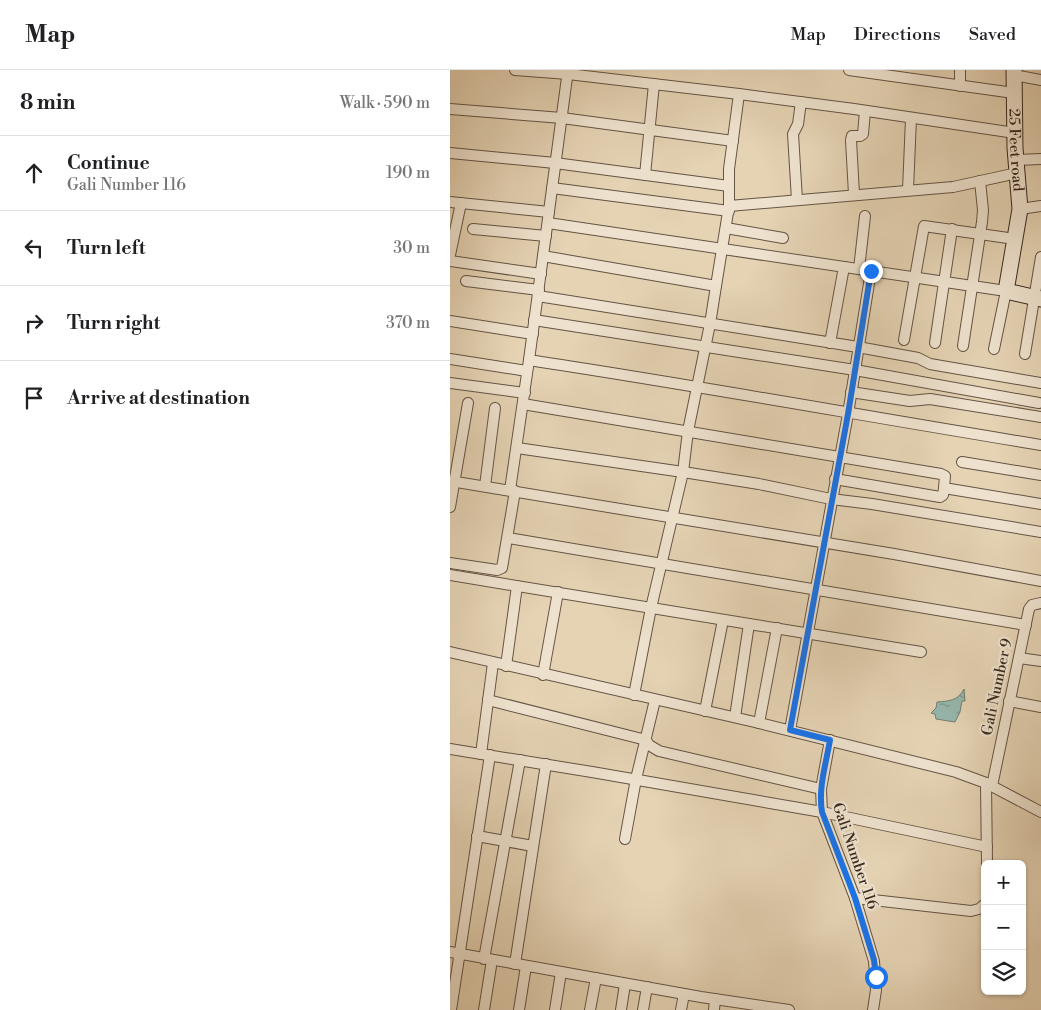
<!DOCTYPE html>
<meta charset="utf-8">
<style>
:root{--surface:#fff;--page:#f6f6f6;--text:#202124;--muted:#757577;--line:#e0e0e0}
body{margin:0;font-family:"Libre Bodoni",serif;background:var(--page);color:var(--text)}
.controls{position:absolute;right:15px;bottom:15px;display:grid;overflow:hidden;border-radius:8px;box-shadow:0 1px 4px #0004}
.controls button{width:45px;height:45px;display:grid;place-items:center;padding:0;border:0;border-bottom:1px solid var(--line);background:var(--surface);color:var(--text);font:25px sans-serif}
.stop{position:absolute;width:15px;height:15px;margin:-11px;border:4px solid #1a73e8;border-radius:50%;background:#fff}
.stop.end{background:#1a73e8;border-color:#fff;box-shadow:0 1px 5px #0008}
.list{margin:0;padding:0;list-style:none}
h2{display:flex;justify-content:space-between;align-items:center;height:65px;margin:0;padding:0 20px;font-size:21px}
h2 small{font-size:16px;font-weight:400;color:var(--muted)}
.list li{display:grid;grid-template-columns:32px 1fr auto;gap:15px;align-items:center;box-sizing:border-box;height:75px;padding:0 20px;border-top:1px solid var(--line)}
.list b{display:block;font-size:19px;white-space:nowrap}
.list p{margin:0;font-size:16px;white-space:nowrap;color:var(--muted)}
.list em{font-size:16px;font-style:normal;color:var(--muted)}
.icon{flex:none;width:28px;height:28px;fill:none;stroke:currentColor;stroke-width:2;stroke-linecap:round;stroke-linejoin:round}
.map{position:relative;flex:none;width:591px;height:940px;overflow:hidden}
header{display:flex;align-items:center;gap:30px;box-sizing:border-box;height:70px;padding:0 25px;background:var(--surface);border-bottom:1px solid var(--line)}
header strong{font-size:24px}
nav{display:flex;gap:28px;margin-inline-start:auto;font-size:18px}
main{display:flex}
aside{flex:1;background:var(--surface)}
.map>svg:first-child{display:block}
.water{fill:url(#water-ripples);stroke:#717f74}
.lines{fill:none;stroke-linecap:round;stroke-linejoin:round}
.street-casing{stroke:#645444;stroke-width:12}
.secondary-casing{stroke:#392a1e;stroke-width:17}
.street{stroke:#eee2ce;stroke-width:10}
.secondary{stroke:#eee2ce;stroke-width:15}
.route{stroke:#1a73e8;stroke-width:6}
.labels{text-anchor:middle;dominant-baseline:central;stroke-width:4.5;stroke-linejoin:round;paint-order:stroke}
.street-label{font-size:15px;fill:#392a1e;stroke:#eee2ce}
</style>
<header>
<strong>Map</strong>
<nav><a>Map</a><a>Directions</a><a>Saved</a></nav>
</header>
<main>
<aside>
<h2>8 min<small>Walk · 590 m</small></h2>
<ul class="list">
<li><svg class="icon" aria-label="ahead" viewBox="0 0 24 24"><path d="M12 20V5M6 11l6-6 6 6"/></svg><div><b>Continue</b><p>Gali Number 116</p></div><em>190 m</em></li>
<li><svg class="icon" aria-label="left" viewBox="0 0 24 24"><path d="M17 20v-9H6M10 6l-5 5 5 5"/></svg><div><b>Turn left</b></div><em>30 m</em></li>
<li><svg class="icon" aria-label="right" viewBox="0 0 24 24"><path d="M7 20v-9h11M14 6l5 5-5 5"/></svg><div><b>Turn right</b></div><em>370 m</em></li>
<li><svg class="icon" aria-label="arrive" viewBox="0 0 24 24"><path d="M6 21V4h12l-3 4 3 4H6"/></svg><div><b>Arrive at destination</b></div></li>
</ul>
</aside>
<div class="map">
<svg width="591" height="940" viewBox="0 0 591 940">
<defs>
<pattern id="water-ripples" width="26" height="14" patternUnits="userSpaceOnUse" patternTransform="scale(1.25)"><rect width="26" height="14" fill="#96b8ae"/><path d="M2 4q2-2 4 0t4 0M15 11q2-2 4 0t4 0" fill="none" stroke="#7b968d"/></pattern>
</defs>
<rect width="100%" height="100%" fill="#e5d3b4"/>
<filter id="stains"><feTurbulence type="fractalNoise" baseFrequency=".004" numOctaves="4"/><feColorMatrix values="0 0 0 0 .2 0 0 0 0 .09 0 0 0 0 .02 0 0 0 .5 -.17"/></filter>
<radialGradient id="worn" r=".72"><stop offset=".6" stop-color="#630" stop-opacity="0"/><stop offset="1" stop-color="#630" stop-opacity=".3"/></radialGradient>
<path class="water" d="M514,619L515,631H512L510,642L505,652L486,649L485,644L481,643L486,638L487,632C499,631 508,631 514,619Z"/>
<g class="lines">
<defs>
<g id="street">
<path d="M65,0L118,4L289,24"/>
<path d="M118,0L79,290C250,316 420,347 591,375"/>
<path d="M399,0L564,23"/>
<path d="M564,5L591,10"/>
<path d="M510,16V0"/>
<path d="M0,39L112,48L283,71"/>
<path d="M0,83L105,93L279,116"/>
<path d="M566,90L591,89"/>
<path d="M195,105L204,14"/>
<path d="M102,118L279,141"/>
<path d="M458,120L461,48"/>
<path d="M404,124L401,70L402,66H410L413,64L415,41"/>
<path d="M347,130L343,64L348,54L351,32"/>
<path d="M0,132L99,142"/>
<path d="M279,136L503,117L567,103"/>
<path d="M570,139L591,136"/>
<path d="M98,153L556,221L544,279"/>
<path d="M276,158L333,168"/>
<path d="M23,159L96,166"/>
<path d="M0,185L11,133"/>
<path d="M93,186L266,216L279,136V99L289,24L404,39L565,63"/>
<path d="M0,191L91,204"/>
<path d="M409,199L415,146"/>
<path d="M16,211L89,220"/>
<path d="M88,226L408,277L468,288L480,294L591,313"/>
<path d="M84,250L405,300L589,333"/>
<path d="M0,251L83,264"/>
<path d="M454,270L474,156L565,169"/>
<path d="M380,273L394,197"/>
<path d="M485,273L502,159"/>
<path d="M513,276L532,152L533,140L530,111"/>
<path d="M575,284L591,187"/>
<path d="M0,289L77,301"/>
<path d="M0,313L75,323"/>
<path d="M401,322L460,331L480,329L591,347"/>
<path d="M73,334L491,404L495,406L494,418L591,434"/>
<path d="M67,378L233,402L309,414L381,429L422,434L591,462"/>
<path d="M512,392L591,405"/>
<path d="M385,409L490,427L493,425L494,418"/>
<path d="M0,411L444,484L591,511"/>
<path d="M35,416L45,338"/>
<path d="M60,420L79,290"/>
<path d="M0,437L18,333"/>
<path d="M58,468L576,555"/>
<path d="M0,493L47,500L52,498L65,421"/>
<path d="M0,505L471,582"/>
<path d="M0,582L309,653L506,702L536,713L591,742"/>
<path d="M569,588L591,591"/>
<path d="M56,596L67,516"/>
<path d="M93,605L108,522"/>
<path d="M184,625L201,538L233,402L238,361L260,254L266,216"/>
<path d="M38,630L196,670L199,675L209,681L371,719"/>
<path d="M559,631L591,637"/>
<path d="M255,641L273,550"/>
<path d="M285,647L299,554"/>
<path d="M309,653L327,558"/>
<path d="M340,660L398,344L421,201"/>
<path d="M380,670L371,719L372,742L405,828L424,891L426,920L423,940"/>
<path d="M0,679L142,702L372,742L537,777"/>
<path d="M31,684L43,593"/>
<path d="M536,713L537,794"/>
<path d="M542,716L579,539L582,535L591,533"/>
<path d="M27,766L83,776"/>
<path d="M175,769L186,709L205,630"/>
<path d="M405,828L521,841L529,839L535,834"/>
<path d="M0,882L251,927L339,940"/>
<path d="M34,889L70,690"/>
<path d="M65,894L96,694"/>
<path d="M1,940L40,685"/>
<path d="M34,940L42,890"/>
<path d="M69,940L76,896"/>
<path d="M105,940L111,902"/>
<path d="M140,940L146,908"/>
<path d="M171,940L175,914"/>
<path d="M193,940L197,917"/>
<path d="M231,940L234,924"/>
<path d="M264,940L265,929"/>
</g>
<g id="secondary">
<path id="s1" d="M564,0L565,78L570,139L556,221L591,229"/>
</g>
</defs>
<use href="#street" class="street-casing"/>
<use href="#secondary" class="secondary-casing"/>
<use href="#street" class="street"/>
<use href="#secondary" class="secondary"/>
</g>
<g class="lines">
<path class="route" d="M421,201L398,344L340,660L380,670C376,694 368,718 372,742L405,828L424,890L426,907"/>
</g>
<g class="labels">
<g class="street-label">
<text stroke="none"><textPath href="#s1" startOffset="80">25 Feet road</textPath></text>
<text transform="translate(547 617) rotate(-78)">Gali Number 9</text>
<text transform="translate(405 786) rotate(71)">Gali Number 116</text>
</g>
</g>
<rect width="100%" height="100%" filter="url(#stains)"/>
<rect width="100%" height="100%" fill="url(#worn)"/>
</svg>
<div class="controls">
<button>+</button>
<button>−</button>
<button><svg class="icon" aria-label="layers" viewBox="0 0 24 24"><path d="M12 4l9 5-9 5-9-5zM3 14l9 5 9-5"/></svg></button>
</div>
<div class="stop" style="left:426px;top:907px"></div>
<div class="stop end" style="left:421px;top:201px"></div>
</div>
</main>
